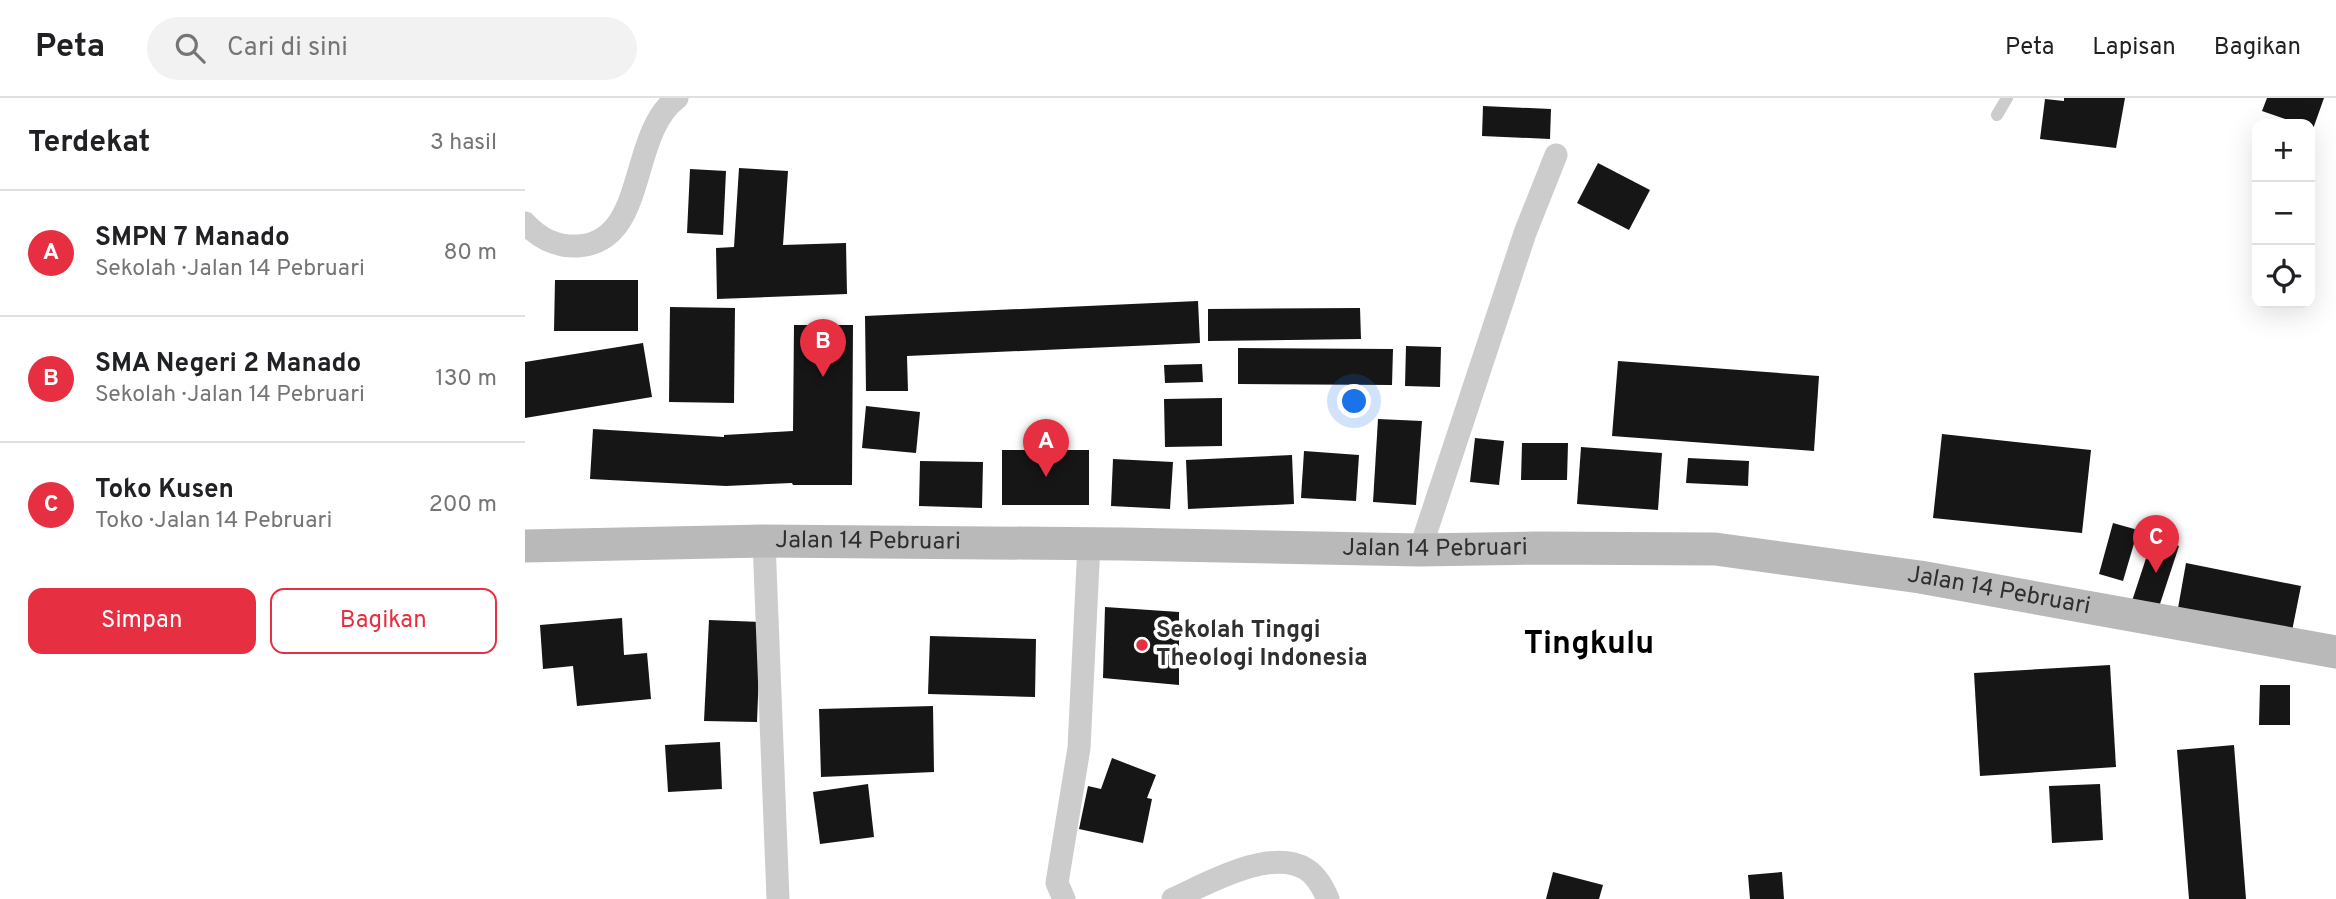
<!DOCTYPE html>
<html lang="id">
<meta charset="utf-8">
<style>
:root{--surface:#fff;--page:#f2f2f2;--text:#202124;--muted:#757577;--line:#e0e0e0;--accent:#e72f42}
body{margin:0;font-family:Overpass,sans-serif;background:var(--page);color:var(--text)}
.controls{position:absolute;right:21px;top:21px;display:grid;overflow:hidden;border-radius:14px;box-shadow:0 7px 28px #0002}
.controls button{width:63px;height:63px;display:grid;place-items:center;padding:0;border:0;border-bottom:2px solid var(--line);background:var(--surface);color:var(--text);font:35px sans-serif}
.you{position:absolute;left:830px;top:304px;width:24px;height:24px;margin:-18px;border:5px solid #fff;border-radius:50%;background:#1a73e8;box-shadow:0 0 0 10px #1a73e833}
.badge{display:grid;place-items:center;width:46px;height:46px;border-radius:50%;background:var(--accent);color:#fff;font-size:23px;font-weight:700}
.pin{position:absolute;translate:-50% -58px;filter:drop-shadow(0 2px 4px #0008)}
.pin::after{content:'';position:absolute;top:37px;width:24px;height:21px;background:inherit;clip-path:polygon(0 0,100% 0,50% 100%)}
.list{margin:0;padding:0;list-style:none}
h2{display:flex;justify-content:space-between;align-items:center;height:91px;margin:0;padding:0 28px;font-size:30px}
h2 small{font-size:23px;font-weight:400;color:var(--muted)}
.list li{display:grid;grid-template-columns:46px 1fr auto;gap:21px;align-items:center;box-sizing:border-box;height:126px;padding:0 28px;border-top:2px solid var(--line)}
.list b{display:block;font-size:26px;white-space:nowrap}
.list p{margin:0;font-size:23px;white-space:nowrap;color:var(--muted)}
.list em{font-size:23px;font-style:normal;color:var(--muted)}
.actions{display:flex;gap:14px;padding:21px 28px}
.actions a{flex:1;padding:16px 0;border:2px solid var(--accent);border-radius:14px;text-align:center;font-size:24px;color:var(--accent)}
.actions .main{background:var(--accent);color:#fff}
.icon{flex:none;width:38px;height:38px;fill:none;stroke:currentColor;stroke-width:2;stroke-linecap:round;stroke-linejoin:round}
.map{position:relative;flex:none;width:1811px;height:801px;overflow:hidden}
header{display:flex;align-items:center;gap:42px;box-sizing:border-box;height:98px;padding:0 35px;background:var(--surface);border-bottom:2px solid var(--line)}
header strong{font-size:33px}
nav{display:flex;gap:38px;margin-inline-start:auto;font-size:24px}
.search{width:490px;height:63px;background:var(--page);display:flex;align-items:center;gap:18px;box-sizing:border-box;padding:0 24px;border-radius:38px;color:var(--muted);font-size:26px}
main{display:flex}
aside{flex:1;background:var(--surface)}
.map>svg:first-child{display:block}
.building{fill:#161616}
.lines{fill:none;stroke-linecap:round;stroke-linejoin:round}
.lane{stroke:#ccc;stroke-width:12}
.street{stroke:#ccc;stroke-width:23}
.secondary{stroke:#b9b9b9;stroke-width:33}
.poi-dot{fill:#e72f42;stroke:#fff;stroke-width:2.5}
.labels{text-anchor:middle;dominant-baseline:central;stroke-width:7;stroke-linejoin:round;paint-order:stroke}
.street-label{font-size:24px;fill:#2f2f2f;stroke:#fff}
.poi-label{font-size:24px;font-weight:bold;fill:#2f2f2f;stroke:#fff;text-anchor:start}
.district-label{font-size:32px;font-weight:bold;fill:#000;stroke:#fff}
</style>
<header>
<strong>Peta</strong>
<div class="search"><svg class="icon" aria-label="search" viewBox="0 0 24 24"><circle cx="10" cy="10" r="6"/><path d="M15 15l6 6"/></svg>Cari di sini</div>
<nav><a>Peta</a><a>Lapisan</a><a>Bagikan</a></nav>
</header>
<main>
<aside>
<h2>Terdekat<small>3 hasil</small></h2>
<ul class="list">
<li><span class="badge">A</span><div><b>SMPN 7 Manado</b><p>Sekolah · Jalan 14 Pebruari</p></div><em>80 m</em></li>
<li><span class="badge">B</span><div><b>SMA Negeri 2 Manado</b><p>Sekolah · Jalan 14 Pebruari</p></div><em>130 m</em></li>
<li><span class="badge">C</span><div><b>Toko Kusen</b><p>Toko · Jalan 14 Pebruari</p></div><em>200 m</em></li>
</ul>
<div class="actions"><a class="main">Simpan</a><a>Bagikan</a></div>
</aside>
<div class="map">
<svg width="1811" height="801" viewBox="0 0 1811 801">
<rect width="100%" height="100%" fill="#fff"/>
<g class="building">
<path d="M1539,0H1600L1591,50L1515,41L1520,1L1539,3Z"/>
<path d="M1742,0H1799L1788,31L1785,30V26H1775L1737,13Z"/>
<path d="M958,8L1026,11L1025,41L957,38Z"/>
<path d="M1073,65L1125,92L1104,132L1052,105Z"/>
<path d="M214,70L263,73L258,147L321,145L322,196L192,201L191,150L209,149Z"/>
<path d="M165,71L201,73L198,137L162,135Z"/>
<path d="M30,182H113V233H29Z"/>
<path d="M673,203L675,245L382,258L383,293H341L340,218Z"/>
<path d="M145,209L210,210L209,305L144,304Z"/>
<path d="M835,210L836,241L683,243V211Z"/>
<path d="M269,227H328L327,387H268L267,385L201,388L65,381L68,331L199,339V337L268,333Z"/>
<path d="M118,245L127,299L0,320V264Z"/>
<path d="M881,248L916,249L915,289L880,288Z"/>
<path d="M713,250L868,251L867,287L713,286Z"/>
<path d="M1093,263L1294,278L1289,353L1087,338Z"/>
<path d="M677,266L678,284L640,285L639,267Z"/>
<path d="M697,300V348L640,349L639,301Z"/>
<path d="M341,308L395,314L391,355L337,350Z"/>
<path d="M853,321L897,323L891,407L848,404Z"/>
<path d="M1417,336L1566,352L1557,435L1408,420Z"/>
<path d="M950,340L979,343L974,387L945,384Z"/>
<path d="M997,345H1043L1042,382H996Z"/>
<path d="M1056,349L1137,355L1133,412L1052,406Z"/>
<rect x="477" y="352" width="87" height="55"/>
<path d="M779,353L834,357L831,403L776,400Z"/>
<path d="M767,357L769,406L663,411L661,362Z"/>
<path d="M1163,360L1224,363L1223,388L1161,385Z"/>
<path d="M588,361L648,364L645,411L586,408Z"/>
<path d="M395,363L458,364L457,410L394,408Z"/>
<path d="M1588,425L1613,432L1598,483L1574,476Z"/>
<path d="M1628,439L1654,448L1633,512L1607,503Z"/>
<path d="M1661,465L1776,488L1767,533L1653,510Z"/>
<path d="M580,509L654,514V587L578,580Z"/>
<path d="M97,520L99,557L122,555L126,601L52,608L48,568L18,571L15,527Z"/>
<path d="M184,522L236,524L232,624L179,623Z"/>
<path d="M405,538L511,541L510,599L403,596Z"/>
<path d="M1585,567L1591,669L1455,678L1449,575Z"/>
<path d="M1735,587H1765V627H1734Z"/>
<path d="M408,608L409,674L296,679L294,611Z"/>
<path d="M195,644L197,691L143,694L140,647Z"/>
<path d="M1709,647L1721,801H1664L1652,652Z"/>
<path d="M587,660L631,677L622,700L627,701L618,745L554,731L563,688L576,691Z"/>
<path d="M343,686L349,739L295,746L288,694Z"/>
<path d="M1575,686L1578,742L1527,745L1524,688Z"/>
<path d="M1028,774L1078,787L1074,801H1021Z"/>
<path d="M1257,774L1259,801H1225L1223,777Z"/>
</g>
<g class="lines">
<path class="lane" d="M1472,17L1482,0"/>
<g class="street">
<path d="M0,125C15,141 31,149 53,148C123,144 103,36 152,0"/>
<path d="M239,443L253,801"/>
<path d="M895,452L1000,135L1031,57"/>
<path d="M539,801L532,785L554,650L564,446"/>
<path d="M648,801C682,786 745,749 781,771C792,778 798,790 803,801"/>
</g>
<path class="secondary" id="s1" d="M0,448L239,443L597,446L895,452L1012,450L1190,451L1395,479L1811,554"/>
</g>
<circle class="poi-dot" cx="617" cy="547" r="7"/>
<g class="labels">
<g class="street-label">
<text stroke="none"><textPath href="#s1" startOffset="343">Jalan 14 Pebruari</textPath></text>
<text stroke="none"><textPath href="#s1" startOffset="910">Jalan 14 Pebruari</textPath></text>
<text stroke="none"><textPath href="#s1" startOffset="1477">Jalan 14 Pebruari</textPath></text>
</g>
<g class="poi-label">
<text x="631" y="533">Sekolah Tinggi<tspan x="631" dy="28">Theologi Indonesia</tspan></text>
</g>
<g class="district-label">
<text x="1064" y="547">Tingkulu</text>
</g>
</g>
</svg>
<div class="controls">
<button>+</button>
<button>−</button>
<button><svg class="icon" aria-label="locate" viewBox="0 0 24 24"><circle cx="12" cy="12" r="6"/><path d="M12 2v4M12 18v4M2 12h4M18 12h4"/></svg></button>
</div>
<div class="you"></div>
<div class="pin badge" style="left:521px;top:379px">A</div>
<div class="pin badge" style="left:298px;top:279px">B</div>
<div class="pin badge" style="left:1631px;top:475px">C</div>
</div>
</main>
